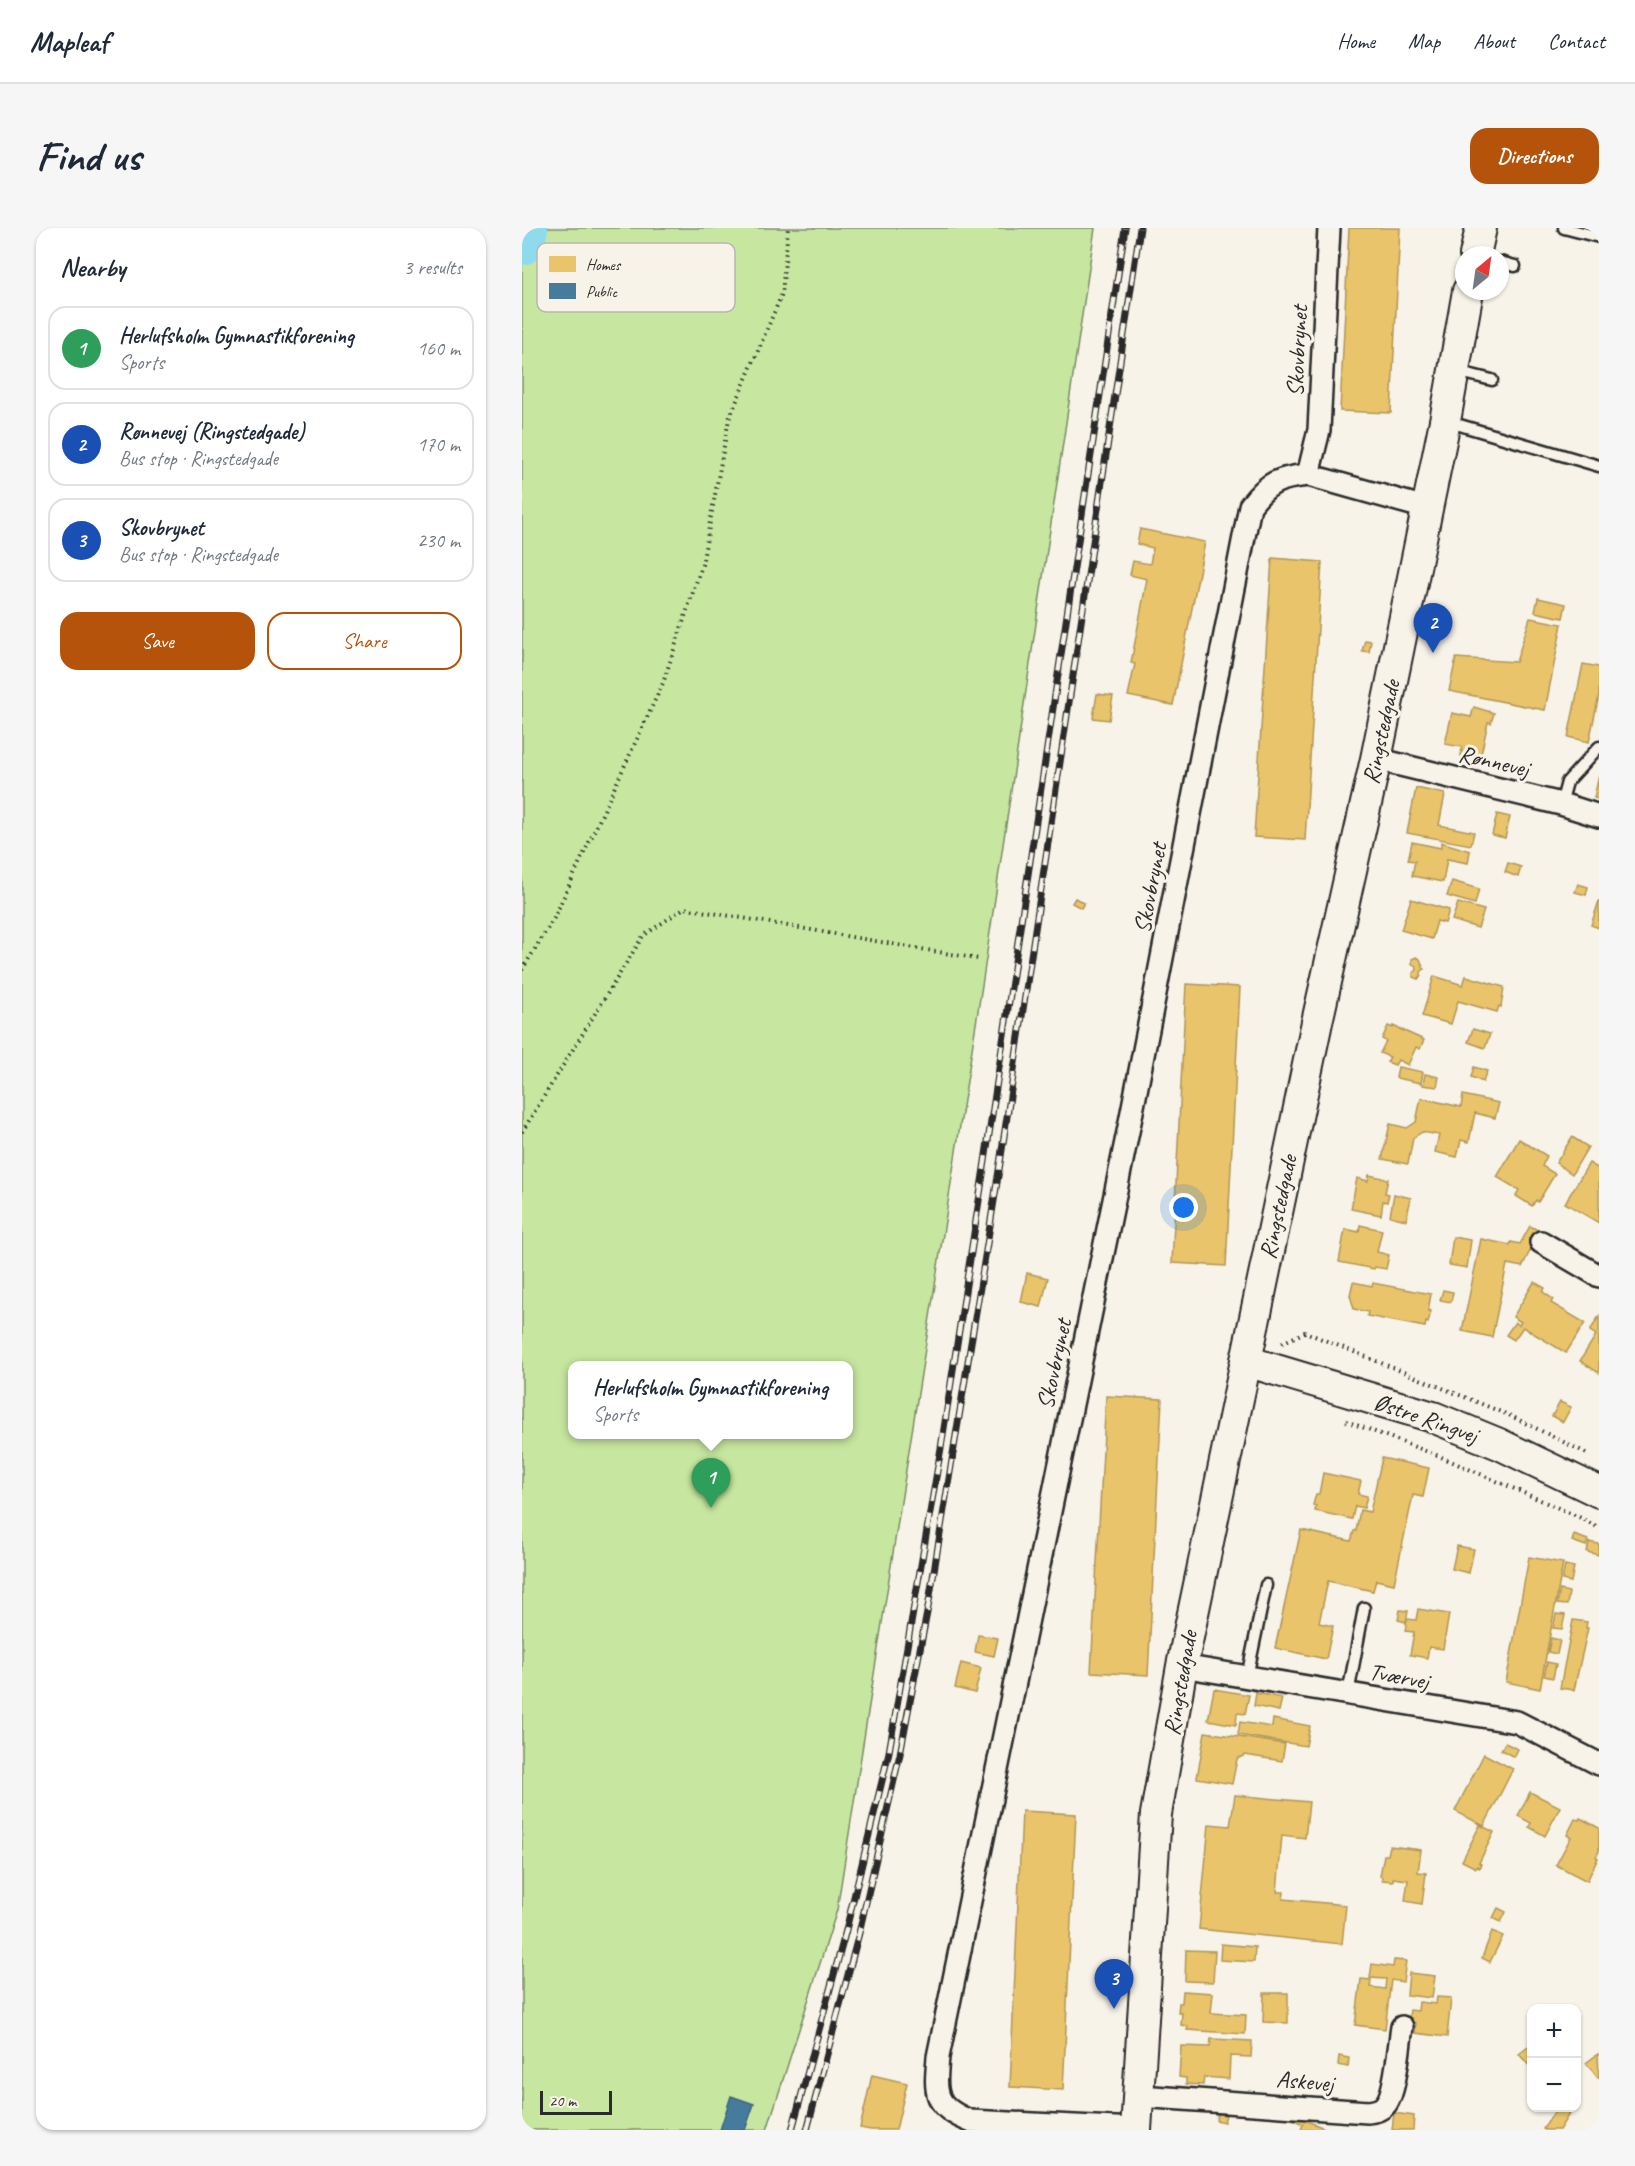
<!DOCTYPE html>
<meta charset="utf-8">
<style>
:root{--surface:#fff;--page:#f6f6f7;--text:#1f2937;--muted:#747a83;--line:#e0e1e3;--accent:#b45309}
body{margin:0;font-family:Caveat,sans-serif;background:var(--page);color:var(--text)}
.controls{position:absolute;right:18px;bottom:18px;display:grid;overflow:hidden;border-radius:12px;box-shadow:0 2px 4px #0004}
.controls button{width:54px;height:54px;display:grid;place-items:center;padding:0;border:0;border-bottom:2px solid var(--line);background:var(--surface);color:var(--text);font:30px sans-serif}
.compass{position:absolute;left:933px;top:18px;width:54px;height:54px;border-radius:50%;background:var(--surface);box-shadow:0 2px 4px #0004;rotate:29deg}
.scale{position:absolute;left:18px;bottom:15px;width:72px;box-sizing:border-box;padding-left:6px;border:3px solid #2b2b2b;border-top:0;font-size:16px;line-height:21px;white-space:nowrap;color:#2b2b2b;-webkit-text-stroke:4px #f7f3e8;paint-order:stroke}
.you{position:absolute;left:662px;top:980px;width:21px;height:21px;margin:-15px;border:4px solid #fff;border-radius:50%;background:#1a73e8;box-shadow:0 0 0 9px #1a73e833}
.badge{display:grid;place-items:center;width:39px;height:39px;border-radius:50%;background:var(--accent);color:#fff;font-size:20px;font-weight:700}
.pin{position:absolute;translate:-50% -50px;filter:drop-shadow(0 2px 3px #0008)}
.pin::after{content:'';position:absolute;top:32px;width:21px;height:18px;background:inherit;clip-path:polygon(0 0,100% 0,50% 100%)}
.popup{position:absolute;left:46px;top:1133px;width:285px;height:78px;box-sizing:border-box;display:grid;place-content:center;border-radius:12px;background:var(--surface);filter:drop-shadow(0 2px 4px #0005);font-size:20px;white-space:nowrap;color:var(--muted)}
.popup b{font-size:22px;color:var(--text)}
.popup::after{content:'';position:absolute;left:50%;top:100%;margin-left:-12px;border:12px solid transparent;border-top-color:var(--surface)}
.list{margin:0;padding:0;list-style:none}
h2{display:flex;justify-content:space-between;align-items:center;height:78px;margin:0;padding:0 24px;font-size:26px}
h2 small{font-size:20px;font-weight:400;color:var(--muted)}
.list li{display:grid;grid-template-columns:39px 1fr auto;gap:18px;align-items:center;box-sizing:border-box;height:84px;margin:0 12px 12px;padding:0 12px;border:2px solid var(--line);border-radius:18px}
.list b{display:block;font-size:22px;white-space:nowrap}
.list p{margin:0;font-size:20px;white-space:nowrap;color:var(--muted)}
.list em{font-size:20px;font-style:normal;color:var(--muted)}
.actions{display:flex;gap:12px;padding:18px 24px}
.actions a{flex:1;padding:14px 0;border:2px solid var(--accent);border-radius:18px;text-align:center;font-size:21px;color:var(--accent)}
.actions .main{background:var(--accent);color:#fff}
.map{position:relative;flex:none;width:1077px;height:1902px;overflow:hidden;border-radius:18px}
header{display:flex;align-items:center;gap:36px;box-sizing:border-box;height:84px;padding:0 30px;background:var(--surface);border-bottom:2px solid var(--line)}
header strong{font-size:28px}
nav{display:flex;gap:33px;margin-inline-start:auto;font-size:21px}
.intro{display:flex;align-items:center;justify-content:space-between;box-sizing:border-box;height:144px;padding:0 36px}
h1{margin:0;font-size:42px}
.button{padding:15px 27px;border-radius:18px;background:var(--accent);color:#fff;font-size:21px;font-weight:700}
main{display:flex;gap:36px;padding:0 36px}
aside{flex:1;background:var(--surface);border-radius:18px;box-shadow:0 2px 4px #0004}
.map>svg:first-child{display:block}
.green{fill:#c7e7a0;stroke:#798966;stroke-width:1.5;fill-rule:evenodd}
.homes{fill:#e9c46a;stroke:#b09657;stroke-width:1.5}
.public{fill:#457b9d;stroke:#3d637b;stroke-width:1.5}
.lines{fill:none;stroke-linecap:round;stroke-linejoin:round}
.river{stroke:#8ddbec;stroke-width:44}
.lane-casing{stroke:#2b2b2b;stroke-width:15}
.street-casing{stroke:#2b2b2b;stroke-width:26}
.secondary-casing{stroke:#2b2b2b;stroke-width:34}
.path{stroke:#2b2b2b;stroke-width:4;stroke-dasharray:1.5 4.5;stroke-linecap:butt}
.lane{stroke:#f7f3e8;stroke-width:10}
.street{stroke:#f7f3e8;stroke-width:21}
.secondary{stroke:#f7f3e8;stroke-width:30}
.rail-casing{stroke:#2b2b2b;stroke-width:7}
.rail{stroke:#f7f3e8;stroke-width:4.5;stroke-dasharray:14;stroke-linecap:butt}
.labels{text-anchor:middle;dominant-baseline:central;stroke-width:6;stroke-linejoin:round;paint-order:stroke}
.street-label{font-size:24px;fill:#2b2b2b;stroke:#f7f3e8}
.key{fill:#f7f3e8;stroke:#bab7af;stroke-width:1.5}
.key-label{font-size:16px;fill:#2b2b2b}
</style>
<header>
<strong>Mapleaf</strong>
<nav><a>Home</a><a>Map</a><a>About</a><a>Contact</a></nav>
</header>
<div class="intro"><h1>Find us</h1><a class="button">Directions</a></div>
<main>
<aside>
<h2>Nearby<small>3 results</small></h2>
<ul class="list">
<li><span class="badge" style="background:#2e9e5b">1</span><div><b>Herlufsholm Gymnastikforening</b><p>Sports</p></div><em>160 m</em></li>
<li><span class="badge" style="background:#1a4fb4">2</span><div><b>Rønnevej (Ringstedgade)</b><p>Bus stop · Ringstedgade</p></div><em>170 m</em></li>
<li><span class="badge" style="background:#1a4fb4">3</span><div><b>Skovbrynet</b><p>Bus stop · Ringstedgade</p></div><em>230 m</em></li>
</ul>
<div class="actions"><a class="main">Save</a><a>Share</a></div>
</aside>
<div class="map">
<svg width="1077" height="1902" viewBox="0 0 1077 1902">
<rect width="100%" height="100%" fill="#f7f3e8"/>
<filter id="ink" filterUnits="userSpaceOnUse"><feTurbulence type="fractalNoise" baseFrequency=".0167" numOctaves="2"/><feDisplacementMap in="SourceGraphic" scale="12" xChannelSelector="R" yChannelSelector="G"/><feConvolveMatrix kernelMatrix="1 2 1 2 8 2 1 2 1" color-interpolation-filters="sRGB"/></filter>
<g filter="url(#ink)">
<path class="green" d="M0,0H573L461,751L315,1682L245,1902H0ZM51,1138H327V1206H51Z"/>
<g class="homes">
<path d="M827,0H878L869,185L818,183Z"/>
<path d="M618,301L683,314L651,477L606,468L613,436L609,435L625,351L608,347L611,333L628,336L631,320L615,316Z"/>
<path d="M750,330L800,334L783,612L732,609Z"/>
<path d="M1016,370L1044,376L1041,390L1013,384Z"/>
<path d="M1008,390L1040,396L1023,482L927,463L934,430L994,434Z"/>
<path d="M843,412L849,413L847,424L840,423Z"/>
<path d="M1061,436L1077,439V467L1067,514L1046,509Z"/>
<path d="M575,466L591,468L587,492L571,490Z"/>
<path d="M952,479L972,485L969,495L966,494L958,531L939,528L940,519L923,516L930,485L949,489Z"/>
<path d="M1077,547V571L1072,570Z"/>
<path d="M894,560L923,566L917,597L952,604L949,617L885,605Z"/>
<path d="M975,586L988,589L983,610L970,607Z"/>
<path d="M890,614L919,620V614L948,623L946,635L925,631L921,654L890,648L893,633L886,632Z"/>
<path d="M986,635L999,639L996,649L983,644Z"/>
<path d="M930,653L957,661L953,676L925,668Z"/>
<path d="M1056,656L1066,659L1064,667L1053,664Z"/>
<path d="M553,670L562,675L559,680L550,675Z"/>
<path d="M889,671L927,682L923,695L915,693L910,711L879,702Z"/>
<path d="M1077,673V700L1069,697Z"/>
<path d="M936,675L962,682L956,700L930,692Z"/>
<path d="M894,729L898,731L902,741L899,744V748L896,751L891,749V745L895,742L894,738L890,736V731Z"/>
<path d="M912,748L941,757L944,748L982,759L979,779L977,778L975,784L936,773L929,796L900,788Z"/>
<path d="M664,756L718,759L704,1038L650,1035Z"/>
<path d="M866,798L871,800V798L902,812L898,821L894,819L886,837L876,832L873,837L865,834L868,829L858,825L864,813L860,811Z"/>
<path d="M951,801L968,806L963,820L946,814Z"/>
<path d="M876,839L901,844L899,855L874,850Z"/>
<path d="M952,839L965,843L961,854L949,849Z"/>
<path d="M903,846L917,849L915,859L901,857Z"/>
<path d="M941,867L977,875L973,890L953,885L947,914L939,912L935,929L913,924L917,907L900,904L891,910L886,936L860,931L868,896L885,900L894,894L899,870L939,879Z"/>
<path d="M1050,909L1066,919L1050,946L1034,935Z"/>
<path d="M997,911L1025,928L1020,938L1033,946L1016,974L1014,972L1010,978L994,968L997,962L975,949Z"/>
<path d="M1067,935L1077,941V995L1043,975Z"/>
<path d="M847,947L866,951L863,965L867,966L865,974L861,973L859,987L829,981L835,950L846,953Z"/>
<path d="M872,966L889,970L884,992L868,988Z"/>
<path d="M838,997L860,1002L855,1024L867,1027L864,1041L853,1039L852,1041L817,1034L823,1001L837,1004Z"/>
<path d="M1008,998L1018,1003L1000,1039L985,1036L970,1109L940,1103L959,1011L988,1017L989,1014L998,1016Z"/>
<path d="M931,1009L949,1012L945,1040L927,1037Z"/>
<path d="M505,1045L526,1050L519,1079L499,1074Z"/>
<path d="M831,1054L850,1058L851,1055L909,1066L906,1083H909L906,1095L904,1094L903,1099L845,1088L846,1084L832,1081L828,1067Z"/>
<path d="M1012,1054L1023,1060L1021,1064L1031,1071L1029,1075L1063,1095L1044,1125L1001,1099L992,1112L984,1107L993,1094L997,1097L999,1094L991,1089Z"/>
<path d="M921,1062L931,1064L929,1074L918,1072Z"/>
<path d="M1077,1088V1145L1058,1133L1074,1107L1068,1103Z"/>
<path d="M584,1168L640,1171L626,1447L569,1444Z"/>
<path d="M1038,1174L1049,1179L1041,1194L1030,1188Z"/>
<path d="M860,1230L907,1240L901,1269L891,1267L872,1356L854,1352L851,1363L806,1353L797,1395L811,1398L804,1431L753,1420L779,1302L829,1313L832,1303H834L838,1282L848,1284Z"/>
<path d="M801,1245L839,1253L836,1266L845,1268L842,1280L833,1278L830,1291L793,1283L794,1278L791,1277L794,1266H797Z"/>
<path d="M1052,1307L1066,1312L1064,1318L1050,1313Z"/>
<path d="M1067,1314L1077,1316V1327L1065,1324Z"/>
<path d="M935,1318L952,1321L947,1345L930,1341Z"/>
<path d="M1007,1329L1041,1335L1018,1461L984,1454Z"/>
<path d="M1043,1337L1052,1339L1049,1354L1040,1352Z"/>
<path d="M1038,1362L1047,1364L1045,1377L1035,1376Z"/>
<path d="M896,1381L927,1386L921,1421L907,1419L905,1430L888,1427L892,1404L883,1403L885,1391L894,1392Z"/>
<path d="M878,1382L886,1383L884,1394L876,1392Z"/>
<path d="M1034,1386L1043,1387L1040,1401L1031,1400Z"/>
<path d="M1051,1392L1065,1394L1064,1400H1066L1052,1462L1038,1460Z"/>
<path d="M456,1407L476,1410L472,1428L453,1424Z"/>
<path d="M1029,1410L1038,1412L1035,1426L1026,1424Z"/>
<path d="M1025,1434L1034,1436L1031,1450L1022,1448Z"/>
<path d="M439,1435L459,1440L453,1465L433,1460Z"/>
<path d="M692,1461L727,1467L723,1486L715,1485L714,1497L686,1492Z"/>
<path d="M734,1465L760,1470L757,1483L732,1478Z"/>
<path d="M751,1491L788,1498L784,1518L716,1507L718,1494L750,1499Z"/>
<path d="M683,1504L763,1516L760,1533L723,1527L715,1531L710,1556L675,1550Z"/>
<path d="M983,1515L996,1521L992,1529L979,1522Z"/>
<path d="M962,1526L991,1541L962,1598L933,1583Z"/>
<path d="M1008,1564L1038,1579L1023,1608L1007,1599L1009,1595L996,1588Z"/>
<path d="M713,1567L787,1574L783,1610L760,1607L755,1664H762L761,1671L824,1677L820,1716L677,1701L687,1596L708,1598Z"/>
<path d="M500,1583L554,1586L541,1862L488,1859Z"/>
<path d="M1058,1590L1077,1600V1623L1074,1629L1076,1630L1065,1653L1034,1637L1049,1609L1045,1607L1053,1591L1057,1592Z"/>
<path d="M958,1597L972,1604L957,1635L959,1636L957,1640L955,1638L954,1640L940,1633Z"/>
<path d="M868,1618L899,1622L896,1644L904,1645L900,1676L883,1673L886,1652L871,1650V1653L860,1652V1649L858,1648L862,1627H866Z"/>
<path d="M976,1680L984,1684L979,1694L971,1690Z"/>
<path d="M970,1703L981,1708L968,1734L960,1730Z"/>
<path d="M699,1716L733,1719L732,1734L698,1732Z"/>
<path d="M664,1722L693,1723L691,1754L663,1753Z"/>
<path d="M872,1732L884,1733L881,1754L869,1752L863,1801L833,1797L839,1751L849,1752L848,1759L863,1761L864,1751L848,1750L850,1736L871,1739Z"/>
<path d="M887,1745L913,1748L910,1770L885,1767Z"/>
<path d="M661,1763L691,1765L689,1785L724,1787L723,1806L665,1802L666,1798L659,1797L660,1785H656L657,1775H660Z"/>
<path d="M742,1765H766V1795L741,1794Z"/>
<path d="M915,1769L929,1770L925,1809L893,1805L894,1795L886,1794L888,1782L896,1783L897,1774L914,1776Z"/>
<path d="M689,1811L730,1813L729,1829L708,1828L707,1851L682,1849L681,1857L664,1856V1850L657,1849L659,1818L688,1819Z"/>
<path d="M1010,1816V1841L997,1826Z"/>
<path d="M1076,1826L1077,1849L1076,1850L1064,1835Z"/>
<path d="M817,1828L827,1830L826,1839L816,1837Z"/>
<path d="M350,1847L385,1855L374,1902H349L338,1900Z"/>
<path d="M1035,1880H1048L1046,1885L1047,1886L1037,1902H1023L1021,1901Z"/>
<path d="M769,1885L788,1887L785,1893L807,1902H779L781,1896L768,1890Z"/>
<path d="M872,1885L892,1888L891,1902H870Z"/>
<path d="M695,1886L704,1887L702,1894L694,1892Z"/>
</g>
<path class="public" d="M209,1868L232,1876L223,1902H198Z"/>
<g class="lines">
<path class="river" d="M0,15L4,0"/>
<defs>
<g id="lane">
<path d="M1042,0L1077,9"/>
<path d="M978,34L993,38"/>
<path d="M934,143L970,152"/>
<path d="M924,193L1077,238"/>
<path d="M1039,576L1045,554L1077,519"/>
<path d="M725,1449L744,1357"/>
<path d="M826,1466L842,1380"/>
</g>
<g id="street">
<path d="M786,247L797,202L807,0"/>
<path d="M854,531L1039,576L1077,588"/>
<path d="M1019,1014L1077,1048"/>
<path d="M660,1438L995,1494L1077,1536"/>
<path d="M617,1868L846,1884C853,1883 859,1882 863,1877C874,1866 877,1816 880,1799"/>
<path d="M614,1901L448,1893C411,1878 413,1865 416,1829L608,894L728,278C746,254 757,250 786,247L904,280"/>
</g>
<g id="secondary">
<path d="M953,27L959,0"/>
<path d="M724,1133L911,1189L977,1216L1077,1264"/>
<path d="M614,1902L634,1586L660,1438L795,794L854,531L923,193L946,63"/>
</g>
</defs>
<use href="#lane" class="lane-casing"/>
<use href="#street" class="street-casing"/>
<use href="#secondary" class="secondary-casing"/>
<g class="path">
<path d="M0,742L32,690L141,455L180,337L207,191L260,66L266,0"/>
<path d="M0,904L121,708L162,680L457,731"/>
<path d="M760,1115L783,1104L989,1188L1064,1225"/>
<path d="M824,1193L917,1228L1057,1289L1077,1300"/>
</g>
<use href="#lane" class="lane"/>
<use href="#street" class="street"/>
<use href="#secondary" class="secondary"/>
<defs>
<g id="rail">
<path d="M270,1902L324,1702L367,1524L419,1220L462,940L603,0"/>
<path d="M285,1902L337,1705L378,1526L407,1374L477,942L618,0"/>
</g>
</defs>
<use href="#rail" class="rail-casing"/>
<use href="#rail" class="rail"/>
</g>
</g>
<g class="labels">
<g class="street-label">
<text transform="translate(775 123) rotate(-87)">Skovbrynet</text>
<text transform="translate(859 504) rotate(-78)">Ringstedgade</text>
<text transform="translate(972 533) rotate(13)">Rønnevej</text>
<text transform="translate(628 660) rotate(-79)">Skovbrynet</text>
<text transform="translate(756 979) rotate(-78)">Ringstedgade</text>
<text transform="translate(532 1136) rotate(-78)">Skovbrynet</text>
<text transform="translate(904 1190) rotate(19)">Østre Ringvej</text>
<text transform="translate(877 1448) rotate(10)">Tværvej</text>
<text transform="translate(658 1455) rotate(-80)">Ringstedgade</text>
<text transform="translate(783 1853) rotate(5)">Askevej</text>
</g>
</g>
<rect x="15" y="15" width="198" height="69" rx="9" class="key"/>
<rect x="27" y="28" width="27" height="16" fill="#e9c46a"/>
<rect x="27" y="55" width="27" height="16" fill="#457b9d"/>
<g class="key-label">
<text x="64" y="42">Homes</text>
<text x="64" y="69">Public</text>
</g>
</svg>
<div class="controls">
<button>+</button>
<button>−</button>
</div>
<svg class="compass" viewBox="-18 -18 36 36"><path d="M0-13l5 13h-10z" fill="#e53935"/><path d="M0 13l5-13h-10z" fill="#747a83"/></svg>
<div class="scale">20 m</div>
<div class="you"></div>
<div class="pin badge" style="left:189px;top:1280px;background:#2e9e5b">1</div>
<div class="popup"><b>Herlufsholm Gymnastikforening</b>Sports</div>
<div class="pin badge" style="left:911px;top:425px;background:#1a4fb4">2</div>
<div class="pin badge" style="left:592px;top:1781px;background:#1a4fb4">3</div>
</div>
</main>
